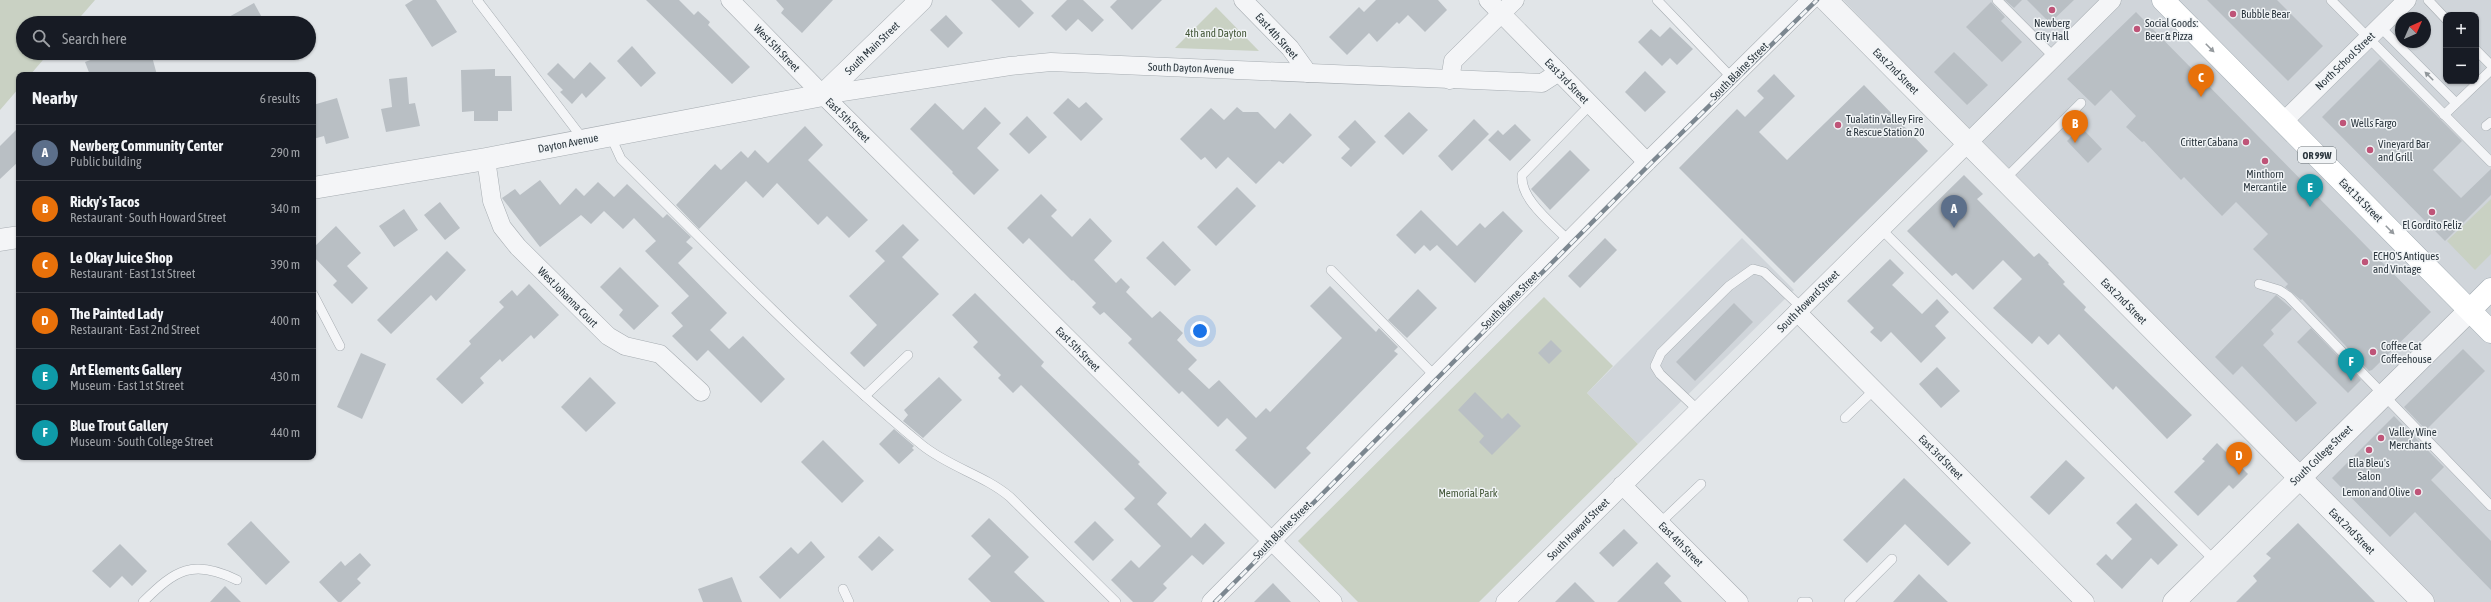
<!DOCTYPE html>
<meta charset="utf-8">
<style>
:root{--surface:#171b24;--page:#242831;--text:#f1f3f6;--muted:#9ea1a6;--line:#363941;--accent:#1a73e8}
body{margin:0;font-family:"Asap Condensed",sans-serif;background:var(--page);color:var(--text)}
.controls{position:absolute;right:12px;top:12px;display:grid;overflow:hidden;border-radius:8px;box-shadow:0 1px 3px #0004}
.controls button{width:36px;height:36px;display:grid;place-items:center;padding:0;border:0;border-bottom:1px solid var(--line);background:var(--surface);color:var(--text);font:20px sans-serif}
.compass{position:absolute;left:2395px;top:12px;width:36px;height:36px;border-radius:50%;background:var(--surface);box-shadow:0 1px 3px #0004;rotate:45deg}
.you{position:absolute;left:1200px;top:331px;width:14px;height:14px;margin:-10px;border:3px solid #fff;border-radius:50%;background:#1a73e8;box-shadow:0 0 0 6px #1a73e833}
.badge{display:grid;place-items:center;width:26px;height:26px;border-radius:50%;background:var(--accent);color:#fff;font-size:13px;font-weight:700}
.pin{position:absolute;translate:-50% -33px;filter:drop-shadow(0 1px 2px #0008)}
.pin::after{content:'';position:absolute;top:21px;width:14px;height:12px;background:inherit;clip-path:polygon(0 0,100% 0,50% 100%)}
.list{margin:0;padding:0;list-style:none}
h2{display:flex;justify-content:space-between;align-items:center;height:52px;margin:0;padding:0 16px;font-size:17px}
h2 small{font-size:13px;font-weight:400;color:var(--muted)}
.list li{display:grid;grid-template-columns:26px 1fr auto;gap:12px;align-items:center;box-sizing:border-box;height:56px;padding:0 16px;border-top:1px solid var(--line)}
.list b{display:block;font-size:15px;white-space:nowrap}
.list p{margin:0;font-size:13px;white-space:nowrap;color:var(--muted)}
.list em{font-size:13px;font-style:normal;color:var(--muted)}
.icon{flex:none;width:22px;height:22px;fill:none;stroke:currentColor;stroke-width:2;stroke-linecap:round;stroke-linejoin:round}
.map{position:relative;flex:none;width:2491px;height:602px;overflow:hidden}
.search{position:absolute;background:var(--surface);box-shadow:0 1px 3px #0004;left:16px;top:16px;width:300px;height:44px;display:flex;align-items:center;gap:10px;box-sizing:border-box;padding:0 14px;border-radius:22px;color:var(--muted);font-size:15px}
.panel{position:absolute;background:var(--surface);box-shadow:0 1px 3px #0004;left:16px;top:72px;width:300px;height:388px;border-radius:8px}
.map>svg:first-child{display:block}
.built{fill:#d0d5da;fill-rule:evenodd}
.green{fill:#c9d1c3}
.building{fill:#b9bfc4}
.lines{fill:none;stroke-linecap:round;stroke-linejoin:round}
.service-casing{stroke:#a7adb2;stroke-width:10}
.minor-casing{stroke:#a7adb2;stroke-width:19}
.tertiary-casing{stroke:#a7adb2;stroke-width:23}
.primary-casing{stroke:#a2acb3;stroke-width:23}
.service{stroke:#f4f5f7;stroke-width:9}
.minor{stroke:#f4f5f7;stroke-width:18}
.tertiary{stroke:#f4f5f7;stroke-width:22}
.primary{stroke:#fff;stroke-width:22}
.rail-casing{stroke:#7c8790;stroke-width:4.5}
.rail{stroke:#f1f4f6;stroke-width:3;stroke-dasharray:9;stroke-linecap:butt}
.oneway{fill:#959a9e}
.oneway2{fill:#90969a}
.poi-dot{fill:#bf5478;stroke:#f1f4f6;stroke-width:1.5}
.labels{text-anchor:middle;dominant-baseline:central;stroke-width:3;stroke-linejoin:round;paint-order:stroke}
.shield{fill:#f1f4f6;stroke:#666f75;stroke-width:1}
.shield-label{font-size:10px;font-weight:bold;fill:#2b363e}
.poi-label{font-size:11px;fill:#2b363e;stroke:#f1f4f6;text-anchor:start}
.park-label{font-size:11px;fill:#45583a;stroke:#f1f4f6}
.street-label{font-size:11px;fill:#2b363e;stroke:#f1f4f6}
</style>
<div class="map">
<svg width="2491" height="602" viewBox="0 0 2491 602">
<rect width="100%" height="100%" fill="#e1e5e8"/>
<g class="built">
<path d="M1843,0H2491V602H2432ZM2446,15H2476V81H2446ZM2401,18H2425V42H2401Z"/>
<path d="M1742,238L1794,290L1638,444L1587,393Z"/>
</g>
<g class="green">
<path d="M0,0H95L75,23H23V53H49L30,75H19V88L0,110Z"/>
<path d="M1216,7L1259,51L1175,48Z"/>
<path d="M2491,199V254L2475,270L2447,241Z"/>
<path d="M1544,297L1613,366L1587,393L1638,444L1479,602H1358L1298,541Z"/>
</g>
<g class="building">
<path d="M413,0H436L457,32L432,47L405,5Z"/>
<path d="M646,0H679L694,15L698,11L710,22L708,25L750,67L732,84Z"/>
<path d="M776,0H833L802,33L781,13L784,9Z"/>
<path d="M991,0H1021L1034,13L1019,28Z"/>
<path d="M1067,0H1083L1104,20L1092,32L1078,19L1066,31L1051,16Z"/>
<path d="M1117,0H1162L1132,30L1110,7Z"/>
<path d="M1376,0H1438L1447,10L1425,32L1408,15L1399,24L1397,22L1377,42L1369,33L1347,55L1329,37L1359,7L1364,12Z"/>
<path d="M2005,0H2022L2014,8Z"/>
<path d="M2027,0H2074L2050,23Z"/>
<path d="M2207,0H2277L2323,46L2288,81Z"/>
<path d="M1991,2L2005,17L2001,21L2022,42L2002,62L1966,27Z"/>
<path d="M254,3L265,23H218Z"/>
<path d="M2136,12L2431,312L2372,370L2369,371L2302,299L2301,300L2285,287L2288,284L2253,249L2268,234L2236,202L2222,216L2184,177L2181,180L2144,141L2142,142L2126,127L2136,116L2111,90L2095,106L2067,79Z"/>
<path d="M946,15L963,33L948,48L930,30Z"/>
<path d="M1670,27L1693,49L1677,65L1670,58L1662,66L1638,42L1651,29L1660,37Z"/>
<path d="M632,46L656,73L641,87L617,61Z"/>
<path d="M1954,52L1988,85L1967,105L1934,72Z"/>
<path d="M110,53H151L157,75H90L85,62Z"/>
<path d="M2380,59L2462,141L2433,170L2461,198L2491,169V195L2445,241L2322,117Z"/>
<path d="M590,62L606,78L586,98L582,93L572,104L560,92L563,90L547,74L558,63L574,79Z"/>
<path d="M495,69V76H511L512,111H498V121H474V111L462,112L461,70Z"/>
<path d="M1645,71L1666,92L1645,112L1625,92Z"/>
<path d="M1774,74L1795,96L1759,132L1787,160L1864,85L1928,151L1794,283L1679,168L1737,109L1745,117L1764,98L1757,91Z"/>
<path d="M407,77L409,104L415,103L420,126L386,132L381,109L392,107L389,79Z"/>
<path d="M337,98L349,138L326,144L324,136L313,139V105Z"/>
<path d="M1068,98L1079,108L1086,102L1103,119L1081,141L1053,113Z"/>
<path d="M935,103L963,130L985,107L1001,123L977,148L999,170L974,195L952,173L953,172L910,129Z"/>
<path d="M1237,107L1243,112H1258L1275,129L1290,113L1312,135L1283,164L1279,161L1256,184L1228,157L1216,169L1205,157L1201,160L1180,139L1211,108L1224,120Z"/>
<path d="M1409,112L1428,130L1403,155L1384,136Z"/>
<path d="M1027,116L1047,137L1029,154L1009,134Z"/>
<path d="M1474,119L1489,134L1452,171L1438,156Z"/>
<path d="M1355,120L1376,142L1351,167L1341,158L1350,149L1338,137Z"/>
<path d="M1515,124L1531,140L1510,161L1488,140L1498,130L1503,135Z"/>
<path d="M805,126L823,145L808,160L868,220L849,238L827,216L818,225L777,183L763,198L746,181L699,229L676,205L715,164L721,170L741,151L748,158L755,150L768,163Z"/>
<path d="M19,127V161L0,179V146Z"/>
<path d="M2081,127L2102,149L2088,163L2067,141Z"/>
<path d="M1570,150L1590,170L1550,210L1531,189Z"/>
<path d="M1964,175L1983,194L1977,199L2034,257L2039,253L2049,263L2048,264L2065,282L2063,284L2086,307L2084,310L2192,415L2167,439L2116,386L2113,390L2059,334L2048,345L2039,336L2032,344L1993,308L2022,279L2003,260L1973,290L1956,273L1952,276L1907,231Z"/>
<path d="M540,180L560,205L576,188L584,196L598,182L614,197L627,184L663,218L667,214L691,237L686,242L693,248L678,263L727,313L710,330L729,349L743,336L785,379L761,403L708,350L697,361L672,336L683,326L671,313L689,296L645,251L656,241L634,218L623,229L604,211L591,224L581,215L540,247L502,198L515,189L520,195Z"/>
<path d="M1237,187L1256,206L1216,246L1197,227Z"/>
<path d="M1041,194L1057,210L1051,216L1072,237L1090,218L1112,241L1094,260L1116,283L1121,278L1130,287L1126,292L1152,318L1160,311L1183,333L1177,340L1197,360L1188,369L1209,389L1219,380L1256,418L1266,408L1270,412L1342,338L1310,306L1330,286L1376,332L1379,328L1398,347L1394,351L1398,354L1306,448L1311,453L1275,489L1235,450L1247,438L1227,418L1218,427L1182,391L1179,394L1128,343L1132,339L1104,312L1100,315L1092,307L1096,303L1073,280L1072,281L1029,238L1023,244L1007,228Z"/>
<path d="M440,202L460,228L445,240L424,215Z"/>
<path d="M404,209L418,230L394,247L379,226Z"/>
<path d="M1421,210L1457,246L1480,223L1485,228L1503,211L1523,231L1475,283L1437,245L1430,251L1424,245L1415,254L1396,235Z"/>
<path d="M903,224L919,240L902,257L939,294L864,367L850,353L877,325L849,296L885,261L875,251Z"/>
<path d="M336,226L361,253L347,266L368,288L352,304L333,285L337,281L313,256V248Z"/>
<path d="M1605,238L1617,250L1580,288L1568,276Z"/>
<path d="M1163,241L1191,270L1175,286L1146,258Z"/>
<path d="M447,251L466,270L436,301L431,295L391,334L377,320Z"/>
<path d="M1890,259L1904,273L1892,285L1922,314L1937,299L1949,312L1935,326L1946,338L1921,363L1891,332L1881,342L1870,332L1874,328L1847,301Z"/>
<path d="M620,267L659,306L634,330L619,315L623,310L600,287Z"/>
<path d="M529,284L559,315L534,339L531,335L502,362L500,359L480,378L484,383L462,404L436,379L471,344L469,341L504,307L499,302L512,290L517,296Z"/>
<path d="M1418,289L1437,308L1407,338L1388,320Z"/>
<path d="M975,293L1044,362L1041,366L1140,462L1138,464L1167,493L1157,504L1191,538L1205,523L1225,543L1203,565L1192,555L1163,584L1167,588L1153,602H1133L1111,580L1131,560L1139,568L1161,546L1124,509L1135,498L1021,385L1013,393L998,378L1001,375L973,347L978,342L952,315Z"/>
<path d="M2276,295L2292,309L2271,330L2274,334L2263,345L2317,403L2296,422L2242,366L2233,375L2215,357Z"/>
<path d="M1734,303L1753,322L1695,381L1676,362Z"/>
<path d="M2311,328L2361,380L2348,393L2297,342Z"/>
<path d="M1551,340L1562,351L1549,364L1538,353Z"/>
<path d="M2463,349L2485,371L2426,430L2404,407Z"/>
<path d="M361,353L386,364L362,419L337,407Z"/>
<path d="M1937,367L1960,391L1941,408L1919,384Z"/>
<path d="M590,377L616,403L586,432L561,407Z"/>
<path d="M939,377L962,400L923,438L903,421L908,415L904,410Z"/>
<path d="M1475,392L1502,419L1508,413L1521,426L1492,455L1479,442L1484,436L1458,410Z"/>
<path d="M2394,416L2444,467L2431,480L2491,541V590L2415,512L2390,537L2332,478Z"/>
<path d="M894,429L914,446L912,448L914,450L899,464L879,444Z"/>
<path d="M823,440L864,481L842,503L801,462Z"/>
<path d="M2217,443L2248,474L2233,489L2229,485L2198,516L2174,492L2205,461L2202,459Z"/>
<path d="M2066,460L2085,478L2049,515L2030,497Z"/>
<path d="M1904,478L1971,543L1948,566L1905,524L1867,563L1843,540Z"/>
<path d="M2136,503L2178,545L2158,565L2151,558L2122,589L2096,564L2106,554L2112,560L2132,539L2116,523Z"/>
<path d="M989,518L1029,557L1014,572L1045,602H991L968,579L991,556L971,536Z"/>
<path d="M251,521L290,562L266,585L227,544Z"/>
<path d="M1095,521L1114,540L1093,561L1074,542Z"/>
<path d="M2298,523L2375,602H2236L2257,581L2253,576L2271,558L2266,554Z"/>
<path d="M1624,529L1638,543L1613,567L1599,553Z"/>
<path d="M879,536L894,550L872,571L858,557Z"/>
<path d="M811,541L825,557L780,599L759,577L791,547L798,554Z"/>
<path d="M120,544L147,571L132,586L122,576L110,588L92,571Z"/>
<path d="M360,553L371,565L357,579L361,583L341,602H338L319,582L341,561L345,566Z"/>
<path d="M1657,562L1671,576L1664,583L1682,602H1617Z"/>
<path d="M1919,574L1927,582L1948,602H1893Z"/>
<path d="M732,577L742,602H703L698,589Z"/>
<path d="M1575,582L1595,602H1555Z"/>
<path d="M1273,583L1291,602H1254Z"/>
<path d="M225,586L241,602H210Z"/>
</g>
<g class="lines">
<defs>
<g id="service">
<path d="M477,0L583,139"/>
<path d="M1657,0L1732,78"/>
<path d="M1997,0L2054,57"/>
<path d="M2331,0L2491,162"/>
<path d="M2428,0L2446,19"/>
<path d="M2380,27L2456,103"/>
<path d="M2476,50L2491,65"/>
<path d="M2444,115L2491,70"/>
<path d="M2486,126L2491,122"/>
<path d="M610,135L621,159C719,256 815,357 922,445C949,467 984,475 1010,497L1116,602"/>
<path d="M2004,180L2081,103"/>
<path d="M1881,229L2215,561"/>
<path d="M1569,241C1553,224 1520,200 1522,175L1590,105"/>
<path d="M1331,270L1435,376"/>
<path d="M2259,284L2279,290L2288,296L2491,506"/>
<path d="M313,294L340,346"/>
<path d="M865,396L908,355"/>
<path d="M1698,410L1660,374L1655,366L1661,353L1729,286L1753,269L1764,272L1801,307"/>
<path d="M1845,418L1874,390"/>
<path d="M1660,523L1701,484"/>
<path d="M843,589L849,602"/>
<path d="M143,602C175,570 193,558 237,580"/>
<path d="M1802,602H1808"/>
<path d="M1849,602L1892,559"/>
</g>
<g id="minor">
<path d="M730,0L823,95L1333,602"/>
<path d="M1243,0L1290,48L1308,73"/>
<path d="M1488,0L1647,162"/>
<path d="M1450,80L1453,61L1515,0"/>
<path d="M823,95L1010,66L1051,62L1542,83L1559,72"/>
<path d="M2283,122L2407,0"/>
<path d="M486,159L492,201L502,227L518,247L608,336L625,346L660,354L701,392"/>
<path d="M1797,312L2085,602"/>
<path d="M1622,485L1739,602"/>
<path d="M1211,602L1647,162L1811,0"/>
<path d="M1505,602L2112,0"/>
</g>
<g id="tertiary">
<path d="M1826,0L2423,602"/>
<path d="M313,188L486,159L823,95L921,0"/>
<path d="M0,240L19,237"/>
<path d="M2174,602L2470,310"/>
</g>
<g id="primary">
<path d="M2163,0L2491,332"/>
<path d="M2470,310L2491,289"/>
</g>
</defs>
<use href="#service" class="service-casing"/>
<use href="#minor" class="minor-casing"/>
<use href="#tertiary" class="tertiary-casing"/>
<use href="#primary" class="primary-casing"/>
<use href="#service" class="service"/>
<use href="#minor" class="minor"/>
<use href="#tertiary" class="tertiary"/>
<use href="#primary" class="primary"/>
<defs>
<path id="rail" d="M1215,602L1650,164L1817,0"/>
</defs>
<use href="#rail" class="rail-casing"/>
<use href="#rail" class="rail"/>
</g>
<defs><path id="oneway-solid" d="M-6-.8H1V-3.2L6.5 0L1 3.2V.8H-6Z"/></defs>
<g class="oneway">
<use href="#oneway-solid" transform="translate(2210 48) rotate(45)"/>
<use href="#oneway-solid" transform="translate(2390 230) rotate(45)"/>
</g>
<use class="oneway2" href="#oneway-solid" transform="translate(2429 76) rotate(-135)"/>
<g class="poi-dot">
<circle cx="2052" cy="10" r="4"/>
<circle cx="2233" cy="14" r="4"/>
<circle cx="2137" cy="29" r="4"/>
<circle cx="2343" cy="123" r="4"/>
<circle cx="1838" cy="125" r="4"/>
<circle cx="2246" cy="142" r="4"/>
<circle cx="2370" cy="150" r="4"/>
<circle cx="2265" cy="161" r="4"/>
<circle cx="2432" cy="212" r="4"/>
<circle cx="2365" cy="262" r="4"/>
<circle cx="2373" cy="352" r="4"/>
<circle cx="2381" cy="438" r="4"/>
<circle cx="2369" cy="450" r="4"/>
<circle cx="2418" cy="492" r="4"/>
</g>
<g class="labels">
<rect class="shield" x="2298" y="147" width="38" height="16" rx="3"/>
<g class="shield-label">
<text x="2317" y="155">OR 99W</text>
</g>
<g class="poi-label">
<text x="2241" y="14">Bubble Bear</text>
<text x="2052" y="23" text-anchor="middle">Newberg<tspan x="2052" dy="13">City Hall</tspan></text>
<text x="2145" y="23">Social Goods:<tspan x="2145" dy="13">Beer &amp; Pizza</tspan></text>
<text x="1846" y="119">Tualatin Valley Fire<tspan x="1846" dy="13">&amp; Rescue Station 20</tspan></text>
<text x="2351" y="123">Wells Fargo</text>
<text x="2238" y="142" text-anchor="end">Critter Cabana</text>
<text x="2378" y="144">Vineyard Bar<tspan x="2378" dy="13">and Grill</tspan></text>
<text x="2265" y="174" text-anchor="middle">Minthorn<tspan x="2265" dy="13">Mercantile</tspan></text>
<text x="2432" y="225" text-anchor="middle">El Gordito Feliz</text>
<text x="2373" y="256">ECHO'S Antiques<tspan x="2373" dy="13">and Vintage</tspan></text>
<text x="2381" y="346">Coffee Cat<tspan x="2381" dy="13">Coffeehouse</tspan></text>
<text x="2389" y="432">Valley Wine<tspan x="2389" dy="13">Merchants</tspan></text>
<text x="2369" y="463" text-anchor="middle">Ella Bleu's<tspan x="2369" dy="13">Salon</tspan></text>
<text x="2410" y="492" text-anchor="end">Lemon and Olive</text>
</g>
<g class="park-label">
<text x="1216" y="33">4th and Dayton</text>
<text x="1468" y="493">Memorial Park</text>
</g>
<g class="street-label">
<text transform="translate(1277 36) rotate(48)">East 4th Street</text>
<text transform="translate(777 48) rotate(46)">West 5th Street</text>
<text transform="translate(872 48) rotate(-44)">South Main Street</text>
<text transform="translate(2345 61) rotate(-44)">North School Street</text>
<text transform="translate(1191 68) rotate(2)">South Dayton Avenue</text>
<text transform="translate(1739 71) rotate(-45)">South Blaine Street</text>
<text transform="translate(1896 71) rotate(45)">East 2nd Street</text>
<text transform="translate(1567 81) rotate(46)">East 3rd Street</text>
<text transform="translate(848 120) rotate(45)">East 5th Street</text>
<text transform="translate(568 143) rotate(-11)">Dayton Avenue</text>
<text transform="translate(2361 200) rotate(45)">East 1st Street</text>
<text transform="translate(568 297) rotate(45)">West Johanna Court</text>
<text transform="translate(1510 300) rotate(-45)">South Blaine Street</text>
<text transform="translate(1808 301) rotate(-45)">South Howard Street</text>
<text transform="translate(2124 301) rotate(45)">East 2nd Street</text>
<text transform="translate(1078 349) rotate(45)">East 5th Street</text>
<text transform="translate(2321 455) rotate(-44)">South College Street</text>
<text transform="translate(1941 457) rotate(45)">East 3rd Street</text>
<text transform="translate(1578 529) rotate(-45)">South Howard Street</text>
<text transform="translate(1282 530) rotate(-45)">South Blaine Street</text>
<text transform="translate(2352 531) rotate(45)">East 2nd Street</text>
<text transform="translate(1681 544) rotate(45)">East 4th Street</text>
</g>
</g>
</svg>
<div class="controls">
<button>+</button>
<button>−</button>
</div>
<svg class="compass" viewBox="-18 -18 36 36"><path d="M0-13l5 13h-10z" fill="#e53935"/><path d="M0 13l5-13h-10z" fill="#9ea1a6"/></svg>
<div class="you"></div>
<div class="pin badge" style="left:1954px;top:228px;background:#5c6f8a">A</div>
<div class="pin badge" style="left:2075px;top:143px;background:#e8710a">B</div>
<div class="pin badge" style="left:2201px;top:97px;background:#e8710a">C</div>
<div class="pin badge" style="left:2239px;top:475px;background:#e8710a">D</div>
<div class="pin badge" style="left:2310px;top:207px;background:#0f9aa8">E</div>
<div class="pin badge" style="left:2351px;top:381px;background:#0f9aa8">F</div>
<div class="search"><svg class="icon" aria-label="search" viewBox="0 0 24 24"><circle cx="10" cy="10" r="6"/><path d="M15 15l6 6"/></svg>Search here</div>
<section class="panel">
<h2>Nearby<small>6 results</small></h2>
<ul class="list">
<li><span class="badge" style="background:#5c6f8a">A</span><div><b>Newberg Community Center</b><p>Public building</p></div><em>290 m</em></li>
<li><span class="badge" style="background:#e8710a">B</span><div><b>Ricky's Tacos</b><p>Restaurant · South Howard Street</p></div><em>340 m</em></li>
<li><span class="badge" style="background:#e8710a">C</span><div><b>Le Okay Juice Shop</b><p>Restaurant · East 1st Street</p></div><em>390 m</em></li>
<li><span class="badge" style="background:#e8710a">D</span><div><b>The Painted Lady</b><p>Restaurant · East 2nd Street</p></div><em>400 m</em></li>
<li><span class="badge" style="background:#0f9aa8">E</span><div><b>Art Elements Gallery</b><p>Museum · East 1st Street</p></div><em>430 m</em></li>
<li><span class="badge" style="background:#0f9aa8">F</span><div><b>Blue Trout Gallery</b><p>Museum · South College Street</p></div><em>440 m</em></li>
</ul>
</section>
</div>
